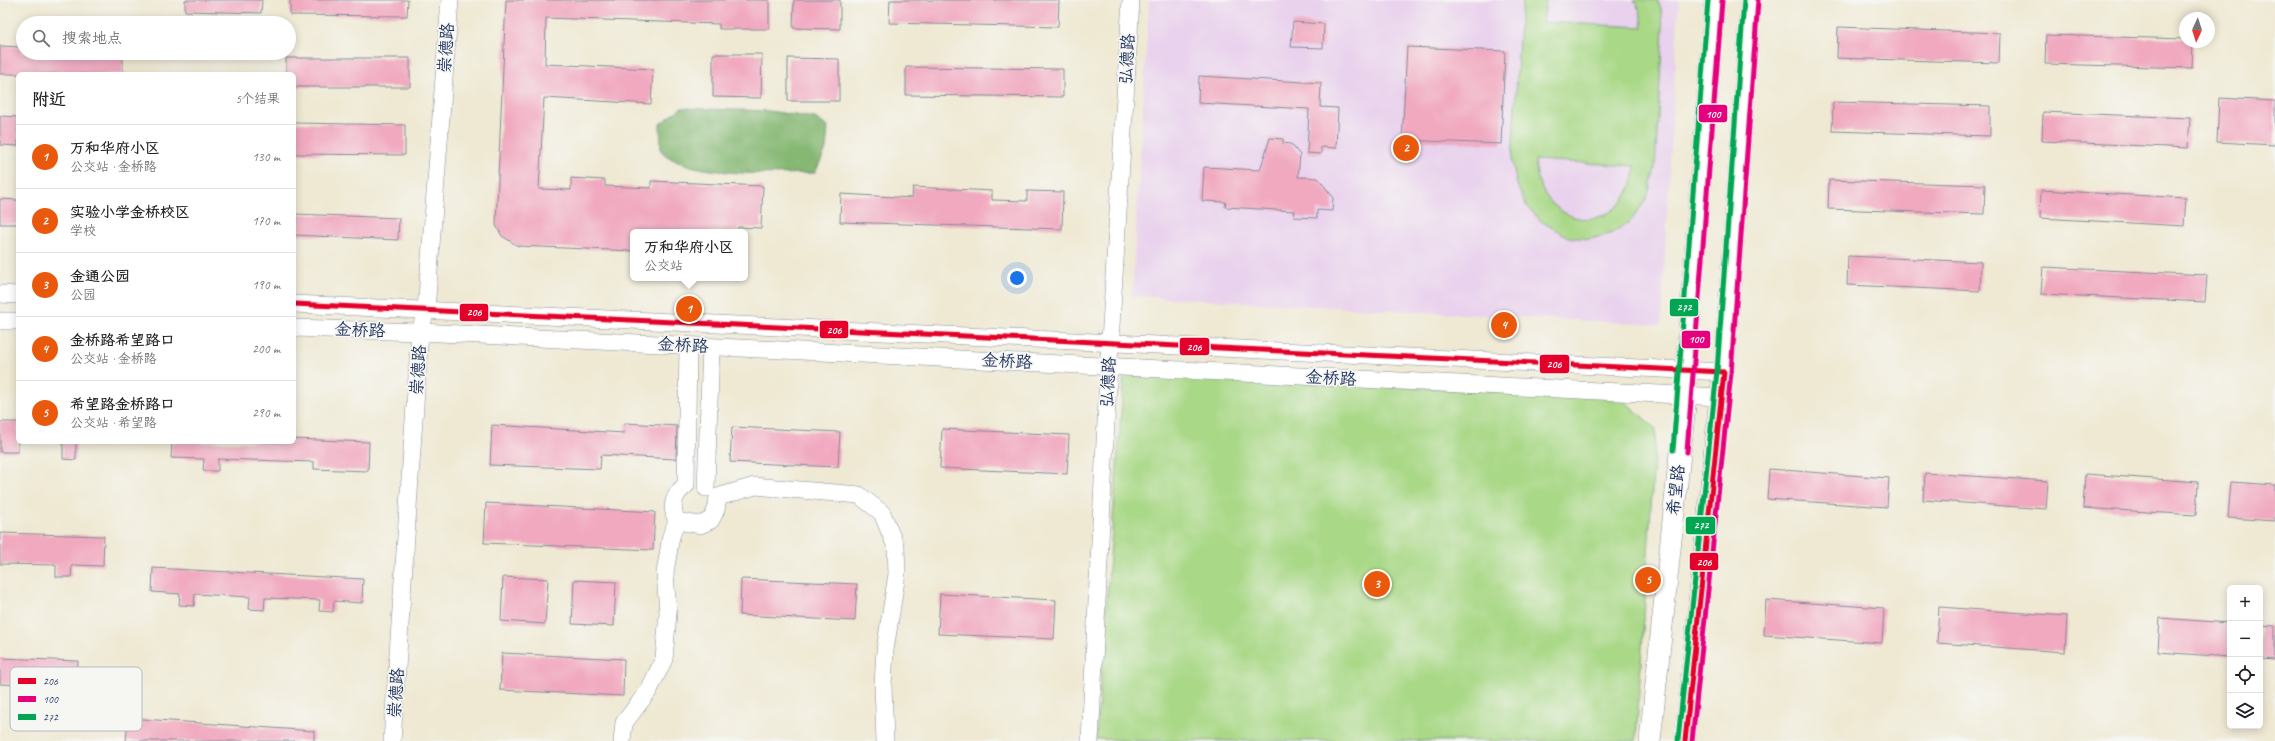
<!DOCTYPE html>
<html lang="zh">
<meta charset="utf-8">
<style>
:root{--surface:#fff;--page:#f2f2f2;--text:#202124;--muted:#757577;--line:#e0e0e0;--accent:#ea580c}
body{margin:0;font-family:Caveat,"LXGW WenKai TC",sans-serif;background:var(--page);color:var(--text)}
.controls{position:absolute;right:12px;bottom:12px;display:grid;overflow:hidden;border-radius:6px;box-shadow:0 2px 10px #0003}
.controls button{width:36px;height:36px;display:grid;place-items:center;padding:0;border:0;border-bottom:1px solid var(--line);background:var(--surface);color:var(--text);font:20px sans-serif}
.compass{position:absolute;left:2179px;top:12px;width:36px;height:36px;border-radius:50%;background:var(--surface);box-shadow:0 2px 10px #0003;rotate:184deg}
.you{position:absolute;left:1017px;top:278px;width:14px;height:14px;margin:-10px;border:3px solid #fff;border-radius:50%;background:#1a73e8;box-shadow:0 0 0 6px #1a73e833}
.badge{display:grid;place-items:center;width:26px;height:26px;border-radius:50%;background:var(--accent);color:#fff;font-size:13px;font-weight:700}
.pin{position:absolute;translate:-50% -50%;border:2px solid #fff;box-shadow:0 1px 4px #0006}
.popup{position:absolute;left:630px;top:229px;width:118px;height:52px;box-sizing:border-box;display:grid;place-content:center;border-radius:6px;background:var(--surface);filter:drop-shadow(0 1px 3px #0005);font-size:13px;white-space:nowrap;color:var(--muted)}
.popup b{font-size:15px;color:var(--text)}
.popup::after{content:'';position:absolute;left:50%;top:100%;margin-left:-8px;border:8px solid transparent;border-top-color:var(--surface)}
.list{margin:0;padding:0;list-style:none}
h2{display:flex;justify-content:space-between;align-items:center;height:52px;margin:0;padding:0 16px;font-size:17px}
h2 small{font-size:13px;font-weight:400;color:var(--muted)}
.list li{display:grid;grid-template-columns:26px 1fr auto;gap:12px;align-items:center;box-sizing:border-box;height:64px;padding:0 16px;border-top:1px solid var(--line)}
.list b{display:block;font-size:15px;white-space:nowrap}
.list p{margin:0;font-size:13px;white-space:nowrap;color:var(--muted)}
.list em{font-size:13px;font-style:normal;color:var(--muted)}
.icon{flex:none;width:22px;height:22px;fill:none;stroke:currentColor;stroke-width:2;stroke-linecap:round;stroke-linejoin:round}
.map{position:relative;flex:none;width:2275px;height:741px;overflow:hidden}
.search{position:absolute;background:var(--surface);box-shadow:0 2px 10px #0003;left:16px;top:16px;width:280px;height:44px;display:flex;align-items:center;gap:10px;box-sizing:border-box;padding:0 14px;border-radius:22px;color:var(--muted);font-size:15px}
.panel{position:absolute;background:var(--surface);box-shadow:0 2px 10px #0003;left:16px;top:72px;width:280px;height:372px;border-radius:6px}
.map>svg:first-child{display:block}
.built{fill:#e9d2ed}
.green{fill:#a9d886;stroke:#628472;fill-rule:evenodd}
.forest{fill:#86b873;stroke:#507468}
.building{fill:#f1a9c0}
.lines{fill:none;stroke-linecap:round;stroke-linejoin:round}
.minor-casing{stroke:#858c98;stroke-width:18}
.major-casing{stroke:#858c98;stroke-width:22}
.minor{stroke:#fff;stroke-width:17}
.major{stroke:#fff;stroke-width:21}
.bus-1-casing{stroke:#f6f6f2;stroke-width:8}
.bus-2-casing{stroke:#f6f6f2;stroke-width:8}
.bus-3-casing{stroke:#f6f6f2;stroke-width:8}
.bus-1{stroke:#e4002b;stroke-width:5}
.bus-2{stroke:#e5007d;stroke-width:5}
.bus-3{stroke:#00a651;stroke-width:5}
.labels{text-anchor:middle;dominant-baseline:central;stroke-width:3.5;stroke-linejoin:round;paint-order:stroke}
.street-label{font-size:17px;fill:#1b2f5e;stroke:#f6f6f2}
.key{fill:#f6f6f2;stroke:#b4bac6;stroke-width:1}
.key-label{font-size:11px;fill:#1b2f5e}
.line-badge{stroke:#f6f6f2;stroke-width:1.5}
.badge-label{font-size:11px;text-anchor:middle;font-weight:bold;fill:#fff}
</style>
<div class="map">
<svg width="2275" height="741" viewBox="0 0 2275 741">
<rect width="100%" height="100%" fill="#f6f6f2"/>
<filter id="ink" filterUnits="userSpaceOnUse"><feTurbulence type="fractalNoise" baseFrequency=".025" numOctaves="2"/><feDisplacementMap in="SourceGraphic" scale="8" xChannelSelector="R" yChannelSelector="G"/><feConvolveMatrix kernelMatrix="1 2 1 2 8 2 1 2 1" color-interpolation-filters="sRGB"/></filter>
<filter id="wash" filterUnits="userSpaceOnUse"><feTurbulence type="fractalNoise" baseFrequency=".012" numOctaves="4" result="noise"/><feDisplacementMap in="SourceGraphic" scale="16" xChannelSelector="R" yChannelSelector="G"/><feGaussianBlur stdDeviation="0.9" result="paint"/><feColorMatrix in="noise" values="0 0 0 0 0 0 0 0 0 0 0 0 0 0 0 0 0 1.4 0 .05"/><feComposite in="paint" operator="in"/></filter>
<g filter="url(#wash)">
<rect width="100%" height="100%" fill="#efe9d3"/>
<path class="built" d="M1149,0H1679L1661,325L1132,296Z"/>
<g class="green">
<path d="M1523,0H1546L1543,22L1643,27L1640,11L1634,0H1657L1661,8L1663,28L1655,169L1647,198L1630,222L1610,234L1590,239L1568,237L1541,221L1525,204L1517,185L1512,161L1520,20ZM1535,160L1635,166C1632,219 1574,239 1544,193C1538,183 1536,171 1535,160Z"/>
<path d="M1124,374L1620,397L1656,429L1636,741H1143L1096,739Z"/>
</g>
<path class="forest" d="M681,108L769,111L815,118L828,127L826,149L815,173C779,174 686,178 661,151L660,124Z"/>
<g id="blocks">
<g class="building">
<path d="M185,0H262L261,13L185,11Z"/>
<path d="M290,0H408L407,16L290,15Z"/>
<path d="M506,0H769V29H719V24L546,18L545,64L653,69L651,104L544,98L539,189L571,190V178L605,180V186L651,188V181L763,186L761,228L738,227V232H633V251L518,246L502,236L496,225Z"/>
<path d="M794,0H840V29L793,28Z"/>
<path d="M890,0H1059L1058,27L889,23Z"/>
<path d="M1293,22L1324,24L1323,48L1291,47Z"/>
<path d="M1838,27L2000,33L1999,63L1837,58Z"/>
<path d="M2046,35L2185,39V42H2193L2192,68L2045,64Z"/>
<path d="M0,46L23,47V53H123V74H0Z"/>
<path d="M1407,47L1505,51L1501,144L1402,140Z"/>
<path d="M713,54H762L761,98L713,97Z"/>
<path d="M286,58H410V87H294V74H286Z"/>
<path d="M788,58L839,59V101H788Z"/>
<path d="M906,67L1063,69V97L906,95Z"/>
<path d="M1199,76L1321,83L1320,107L1338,108L1336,148L1321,147V154L1307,153L1309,109L1198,103Z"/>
<path d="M2219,98L2275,101V145L2217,142Z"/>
<path d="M1833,102L1990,106V136L1832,131Z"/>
<path d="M2043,112L2190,118L2188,148L2042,141Z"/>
<path d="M0,116L18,117V146L0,145Z"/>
<path d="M294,123L405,125V155L294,154Z"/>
<path d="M1270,138L1283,139V143L1291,144L1300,155L1298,177L1318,178L1333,197L1332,211L1317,210V218L1294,217L1295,211L1225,207L1226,202L1202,201L1204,167L1260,170Z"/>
<path d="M1829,180L1985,185L1984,214L1828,209Z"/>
<path d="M913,187L992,191V200L1027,201V191L1063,192L1062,229L840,222L841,194L912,198Z"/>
<path d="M2041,190L2186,198L2184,226L2040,218Z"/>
<path d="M0,199L18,200V224H0Z"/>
<path d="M294,214L399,218L398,240L294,235Z"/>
<path d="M1848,256L1981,262L1980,291L1847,285Z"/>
<path d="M2043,267L2207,275L2205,302L2041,294Z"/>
<rect x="0" y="422" width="18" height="30"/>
<path d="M625,423L677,426L676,459L601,455L600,469L490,465L492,425L624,433Z"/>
<path d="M732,427L840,432L838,467L730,462Z"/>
<path d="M942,429L1069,435L1067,474L940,468Z"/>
<path d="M294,439L369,442L368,471L314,469V462L218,459V471H203L204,459L171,458L172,442H294Z"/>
<path d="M63,442H76V460L63,459Z"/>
<path d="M1769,469L1889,478L1887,507L1767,499Z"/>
<path d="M1925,473L2048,481L2046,509L1923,500Z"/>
<path d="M2085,474L2198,482L2196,515L2083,508Z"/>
<path d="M2231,482L2275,485V521L2228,518Z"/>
<path d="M486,503L655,512L653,550L484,543Z"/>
<path d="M0,533L104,536L103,566L72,565L71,577H56V565L0,564Z"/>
<path d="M153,568L363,579L362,603L334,601L333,612L319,611L320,600L265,598L264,610L249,609L250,597L195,594L194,606L179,605L180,594L152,592Z"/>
<path d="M503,577L548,579L545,624L501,621Z"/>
<path d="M741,579L857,584L855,621L740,615Z"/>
<path d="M574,580L616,582L614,626L572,624Z"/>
<path d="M940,594L1056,600L1054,639L938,634Z"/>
<path d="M1766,600L1884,608L1882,643L1764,635Z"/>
<path d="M1939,607L2067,616L2065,652L1937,643Z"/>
<path d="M2160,618L2230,623V657L2158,652Z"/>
<path d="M2260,625L2275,626V660L2260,659Z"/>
<path d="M502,653L624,659L623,696L500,690Z"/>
<path d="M0,658L78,661L77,686L37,685V698H22V685L0,684Z"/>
<path d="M128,718L314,731V741H126Z"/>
</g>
</g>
</g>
<g filter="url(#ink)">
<use href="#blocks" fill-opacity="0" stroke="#858c98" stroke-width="1"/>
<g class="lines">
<defs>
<g id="minor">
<path d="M0,294L18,295"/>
<path d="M294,304L1724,372"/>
<path d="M0,321H18"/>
<path d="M294,328L420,332L1720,397"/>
<path d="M688,345L686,485C673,495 670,507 677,521L700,525L711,520L716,510L718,497L755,486L859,495L882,513L896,547L897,574L885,650L883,685L885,741"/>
<path d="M706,488L711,347"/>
<path d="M392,741L420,332L426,310L450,0"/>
<path d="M622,741L624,723L649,690L664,659L668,613L665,573L671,536L677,521"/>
<path d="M1090,741L1110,342L1131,0"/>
</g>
<g id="major">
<path d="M1650,741L1686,396V369L1715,0"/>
<path d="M1685,741L1720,397L1724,372L1751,0"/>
</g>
</defs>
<use href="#minor" class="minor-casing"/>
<use href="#major" class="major-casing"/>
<use href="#minor" class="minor"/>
<use href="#major" class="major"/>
<defs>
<path id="bus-1" d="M294,304L1724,372L1685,741"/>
<g id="bus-2">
<path d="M1687,452L1722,1"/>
<path d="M1692,741L1731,373L1758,1"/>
</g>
<g id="bus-3">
<path d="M1673,450L1708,0"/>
<path d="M1678,740L1717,371L1744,0"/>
</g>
</defs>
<use href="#bus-1" class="bus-1-casing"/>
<use href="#bus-2" class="bus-2-casing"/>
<use href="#bus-3" class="bus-3-casing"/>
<use href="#bus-1" class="bus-1"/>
<use href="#bus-2" class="bus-2"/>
<use href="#bus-3" class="bus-3"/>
</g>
</g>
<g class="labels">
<g class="street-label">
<text transform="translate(446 48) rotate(-86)">崇德路</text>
<text transform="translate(1127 59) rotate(-87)">弘德路</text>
<text transform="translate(360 330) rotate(2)">金桥路</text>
<text transform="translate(683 345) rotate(3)">金桥路</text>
<text transform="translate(1007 361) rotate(3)">金桥路</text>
<text transform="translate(418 370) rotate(-86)">崇德路</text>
<text transform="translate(1331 378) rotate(3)">金桥路</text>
<text transform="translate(1108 382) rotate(-87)">弘德路</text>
<text transform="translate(1676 490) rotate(-84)">希望路</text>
<text transform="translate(396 693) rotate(-86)">崇德路</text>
</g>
</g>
<rect x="10" y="667" width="132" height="64" rx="6" class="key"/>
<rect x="18" y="678" width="18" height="6" fill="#e4002b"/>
<rect x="18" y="696" width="18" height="6" fill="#e5007d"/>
<rect x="18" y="714" width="18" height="6" fill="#00a651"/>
<g class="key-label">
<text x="43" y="685">206</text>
<text x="43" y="703">100</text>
<text x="43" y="721">272</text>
</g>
<g class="line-badge">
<rect x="1698" y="104" width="30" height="19" rx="4" fill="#e5007d"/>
<rect x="1669" y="298" width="30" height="19" rx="4" fill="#00a651"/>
<rect x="459" y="303" width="30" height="19" rx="4" fill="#e4002b"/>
<rect x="819" y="320" width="30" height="19" rx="4" fill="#e4002b"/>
<rect x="1681" y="330" width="30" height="19" rx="4" fill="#e5007d"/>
<rect x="1179" y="337" width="31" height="19" rx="4" fill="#e4002b"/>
<rect x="1539" y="354" width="31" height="20" rx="4" fill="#e4002b"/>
<rect x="1685" y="516" width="31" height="19" rx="4" fill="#00a651"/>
<rect x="1689" y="552" width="30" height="19" rx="4" fill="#e4002b"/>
</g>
<g class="badge-label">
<text x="1713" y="118">100</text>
<text x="1684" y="311">272</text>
<text x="474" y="316">206</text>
<text x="834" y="334">206</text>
<text x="1696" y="343">100</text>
<text x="1194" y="351">206</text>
<text x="1554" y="368">206</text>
<text x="1701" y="529">272</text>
<text x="1704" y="566">206</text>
</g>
</svg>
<div class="controls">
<button>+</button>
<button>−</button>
<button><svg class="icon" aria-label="locate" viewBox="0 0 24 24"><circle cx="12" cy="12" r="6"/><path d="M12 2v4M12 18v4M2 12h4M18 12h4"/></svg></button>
<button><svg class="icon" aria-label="layers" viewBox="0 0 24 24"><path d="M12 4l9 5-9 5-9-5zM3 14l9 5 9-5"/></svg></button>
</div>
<svg class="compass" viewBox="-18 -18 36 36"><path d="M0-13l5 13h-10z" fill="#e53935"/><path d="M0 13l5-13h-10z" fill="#757577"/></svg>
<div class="you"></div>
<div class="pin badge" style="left:689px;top:309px">1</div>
<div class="popup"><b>万和华府小区</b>公交站</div>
<div class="pin badge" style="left:1406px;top:148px">2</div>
<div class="pin badge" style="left:1377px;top:584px">3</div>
<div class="pin badge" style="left:1504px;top:325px">4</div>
<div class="pin badge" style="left:1648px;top:580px">5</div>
<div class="search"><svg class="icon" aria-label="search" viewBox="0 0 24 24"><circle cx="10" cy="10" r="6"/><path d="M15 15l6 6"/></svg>搜索地点</div>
<section class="panel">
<h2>附近<small>5个结果</small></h2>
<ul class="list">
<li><span class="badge">1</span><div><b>万和华府小区</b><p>公交站 · 金桥路</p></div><em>130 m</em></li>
<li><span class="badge">2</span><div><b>实验小学金桥校区</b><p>学校</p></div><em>170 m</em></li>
<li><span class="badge">3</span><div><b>金通公园</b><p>公园</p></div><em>190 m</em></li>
<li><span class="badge">4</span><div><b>金桥路希望路口</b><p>公交站 · 金桥路</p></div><em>200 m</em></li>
<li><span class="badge">5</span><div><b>希望路金桥路口</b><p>公交站 · 希望路</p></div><em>290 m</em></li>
</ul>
</section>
</div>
